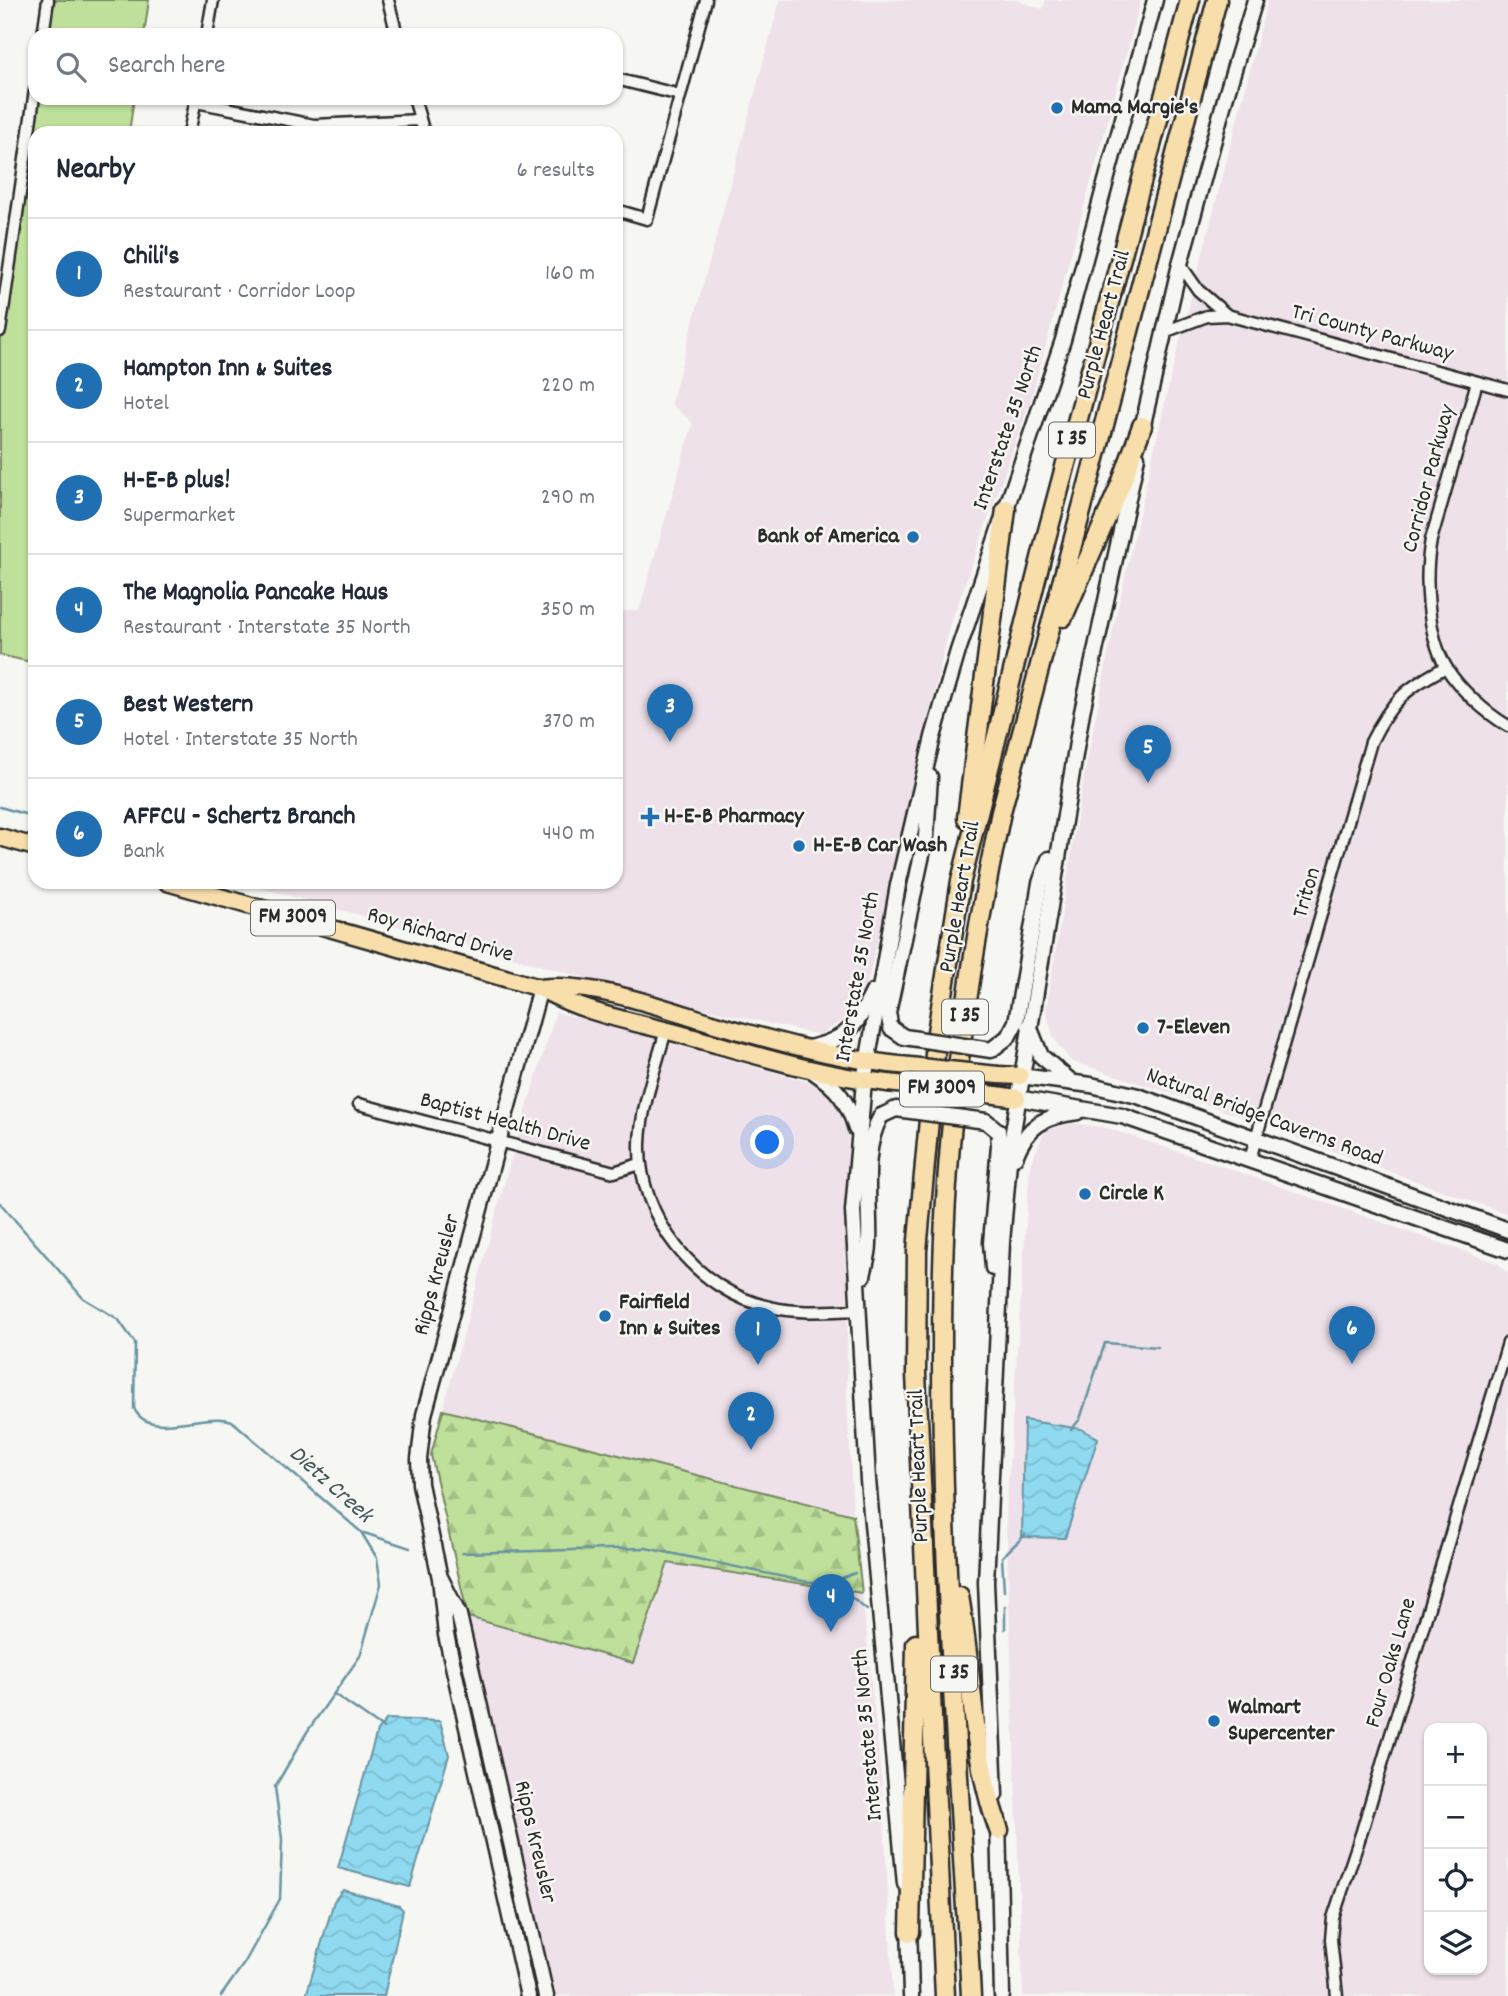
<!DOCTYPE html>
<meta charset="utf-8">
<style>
:root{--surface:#fff;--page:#f2f2f3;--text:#1f2937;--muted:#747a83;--line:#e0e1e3;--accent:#1f6fb2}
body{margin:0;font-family:Dekko,sans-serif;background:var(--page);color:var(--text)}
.controls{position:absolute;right:21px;bottom:21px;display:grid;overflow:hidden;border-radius:14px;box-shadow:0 2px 5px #0004}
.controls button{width:63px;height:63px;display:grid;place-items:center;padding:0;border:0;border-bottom:2px solid var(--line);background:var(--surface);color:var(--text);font:35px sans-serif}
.you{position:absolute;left:768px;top:1143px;width:24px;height:24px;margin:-18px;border:5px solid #fff;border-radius:50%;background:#1a73e8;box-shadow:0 0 0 10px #1a73e833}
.badge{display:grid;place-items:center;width:46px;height:46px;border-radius:50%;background:var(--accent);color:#fff;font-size:23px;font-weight:700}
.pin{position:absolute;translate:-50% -58px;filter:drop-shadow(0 2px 4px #0008)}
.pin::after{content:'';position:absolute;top:37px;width:24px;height:21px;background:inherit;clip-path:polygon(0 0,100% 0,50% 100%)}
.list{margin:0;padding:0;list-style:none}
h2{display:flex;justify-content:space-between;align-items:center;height:91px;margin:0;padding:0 28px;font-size:30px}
h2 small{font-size:23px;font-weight:400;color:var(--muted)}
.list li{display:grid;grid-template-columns:46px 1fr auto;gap:21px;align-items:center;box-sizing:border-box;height:112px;padding:0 28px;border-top:2px solid var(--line)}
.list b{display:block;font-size:26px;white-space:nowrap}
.list p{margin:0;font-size:23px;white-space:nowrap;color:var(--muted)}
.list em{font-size:23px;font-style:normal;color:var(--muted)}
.icon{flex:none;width:38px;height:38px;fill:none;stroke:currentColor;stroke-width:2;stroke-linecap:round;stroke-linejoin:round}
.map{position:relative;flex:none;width:1508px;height:1996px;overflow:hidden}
.search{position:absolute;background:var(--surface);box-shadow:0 2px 5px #0004;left:28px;top:28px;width:595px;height:77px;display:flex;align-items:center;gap:18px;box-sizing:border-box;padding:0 24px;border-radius:21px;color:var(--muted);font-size:26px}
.panel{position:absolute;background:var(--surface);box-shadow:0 2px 5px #0004;left:28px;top:126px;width:595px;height:763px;border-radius:21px}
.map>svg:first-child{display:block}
.built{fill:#eee1ea;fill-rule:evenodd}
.green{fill:#bee09a;stroke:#748662;stroke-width:2}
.forest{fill:url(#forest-firs);stroke:#748662;stroke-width:2}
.water{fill:url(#water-waves);stroke:#6794a1;stroke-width:2}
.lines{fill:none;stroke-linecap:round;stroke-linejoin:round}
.stream{stroke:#6794a1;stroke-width:2.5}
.street-casing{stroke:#2b2b2b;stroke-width:15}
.secondary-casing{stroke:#2b2b2b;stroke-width:19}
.primary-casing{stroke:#2b2b2b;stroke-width:21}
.highway-casing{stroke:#2b2b2b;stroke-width:23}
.street{stroke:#f6f6f2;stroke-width:10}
.secondary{stroke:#f6f6f2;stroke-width:14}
.primary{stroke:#f8deab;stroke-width:16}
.highway{stroke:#f8deab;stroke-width:18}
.secondary-bridge-casing{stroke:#2b2b2b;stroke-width:19;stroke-linecap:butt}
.primary-bridge-casing{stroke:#2b2b2b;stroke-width:21;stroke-linecap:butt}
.secondary-bridge{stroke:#f6f6f2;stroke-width:14}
.primary-bridge{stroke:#f8deab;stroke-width:16}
.poi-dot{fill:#1f6fb2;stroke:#f6f6f2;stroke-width:2.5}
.labels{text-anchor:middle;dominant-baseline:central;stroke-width:5;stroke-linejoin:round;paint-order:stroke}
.shield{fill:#f6f6f2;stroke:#686867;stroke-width:2}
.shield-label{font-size:21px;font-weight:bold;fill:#2b2b2b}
.poi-label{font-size:23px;font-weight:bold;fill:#2b2b2b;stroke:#f6f6f2;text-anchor:start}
.street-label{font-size:23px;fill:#2b2b2b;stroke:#f6f6f2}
.water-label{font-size:24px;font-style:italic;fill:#44575c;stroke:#f6f6f2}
</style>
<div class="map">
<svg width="1508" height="1996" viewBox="0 0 1508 1996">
<defs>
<pattern id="forest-firs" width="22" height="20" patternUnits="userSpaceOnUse" patternTransform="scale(1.75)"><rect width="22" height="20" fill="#bee09a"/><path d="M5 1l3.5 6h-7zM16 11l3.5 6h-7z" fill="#a3c085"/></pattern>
<pattern id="water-waves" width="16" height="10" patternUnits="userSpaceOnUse" patternTransform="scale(1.75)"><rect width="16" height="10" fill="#8fdaf0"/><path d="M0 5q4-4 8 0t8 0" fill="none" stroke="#7cbbce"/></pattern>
</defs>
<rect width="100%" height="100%" fill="#f6f6f2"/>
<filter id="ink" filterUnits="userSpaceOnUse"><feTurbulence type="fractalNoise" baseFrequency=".0143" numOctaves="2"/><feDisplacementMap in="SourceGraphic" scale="14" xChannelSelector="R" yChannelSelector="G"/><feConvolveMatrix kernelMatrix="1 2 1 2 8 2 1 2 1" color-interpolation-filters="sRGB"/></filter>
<g filter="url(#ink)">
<g class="built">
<path d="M780,0H1015L1043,9L1046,0H1141L1030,402L950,625L867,985L852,1015L819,1035L651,996L240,882H616V612L639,611L693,423L671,404Z"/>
<path d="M1268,0H1508V1214L1296,1138L1281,1121L1241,1116L1071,1061L1054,1039L1046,1011L1081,793L1114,625L1170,380Z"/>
<path d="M556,1012L823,1086L838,1103L848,1129L847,1397L853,1515L443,1410L510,1163Z"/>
<path d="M1072,1123L1107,1128L1230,1169L1497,1263L1508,1273V1996H1023L1006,1515L1030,1164L1045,1131ZM1429,1728H1482V1970H1429Z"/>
<path d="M667,1562L862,1593L883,1798L893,1996H552L468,1617L633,1663Z"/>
</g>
<g class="green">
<path d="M48,0H149L144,35H43Z"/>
<path d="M35,98H134L129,133H35V663L0,655V331Z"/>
</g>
<path class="forest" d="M443,1410L853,1515L862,1593L668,1563L633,1663L468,1617L431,1455Z"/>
<g class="water">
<path d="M1024,1420L1081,1429L1098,1438L1065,1538L1022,1537Z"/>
<path d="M387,1719L440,1721L449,1755L410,1887L338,1868L377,1731Z"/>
<path d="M343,1890L399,1906L403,1910L384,1996H306L334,1901Z"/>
</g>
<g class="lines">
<g class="stream">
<path d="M0,807L35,817"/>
<path d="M0,1203L83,1298L118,1319L135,1343L134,1408C148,1441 202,1411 232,1421L361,1532L377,1558L381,1584L360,1656L307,1732L275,1787L282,1839L280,1899L245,1962L221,1996"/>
<path d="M1071,1430L1080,1419L1105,1343L1158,1347"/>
<path d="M364,1533L410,1548"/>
<path d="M462,1553L646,1548L808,1582H832L855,1573"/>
<path d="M832,1582L867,1610"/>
<path d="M1004,1591L1002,1557L1025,1535"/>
<path d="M1005,1606V1629"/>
<path d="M334,1694L383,1728"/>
</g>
<defs>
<g id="street">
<path d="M388,0L397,35"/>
<path d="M43,35L48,0"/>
<path d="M207,35L213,0"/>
<path d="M616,79L680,95"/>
<path d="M414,98L424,133"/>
<path d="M196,102L314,125L420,120"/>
<path d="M189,133L196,99"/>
<path d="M616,210L647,219L706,0"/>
<path d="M1180,264L1198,290L1227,315"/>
<path d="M0,331L35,90"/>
<path d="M1164,332L1207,316L1227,315L1508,390"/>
<path d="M1477,382L1431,540C1424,577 1427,634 1446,667C1459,689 1486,713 1508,726"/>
<path d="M666,1030C656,1067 641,1106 640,1144C638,1218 698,1292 770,1307C799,1314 830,1311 860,1310"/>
<path d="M359,1104L614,1172L640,1164"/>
<path d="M1250,1159L1371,742C1391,701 1406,688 1446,667"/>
<path d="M1337,1996L1331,1939L1333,1918L1362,1831L1508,1343"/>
</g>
<g id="secondary">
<path d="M1140,437L1180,264L1225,99L1255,0"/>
<path d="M1029,1026L1041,1056L1073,1083"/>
<path d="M891,1028L888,1013L926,836L930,777"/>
<path d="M1008,1037L1016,1022L1040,883L1049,859"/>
<path d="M808,1048C847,1040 856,1027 873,992"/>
<path d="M814,1072C838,1088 848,1102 856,1129"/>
<path d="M1020,1076L1091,1085L1138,1096L1508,1230"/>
<path d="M1017,1098L1122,1116L1508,1250"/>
<path d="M1015,1157C1027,1125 1045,1116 1078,1112"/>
<path d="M993,1268L991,1243L999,1145L998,1131"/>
<path d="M863,1276C865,1266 869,1255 869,1244C871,1204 860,1152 881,1116"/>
<path d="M441,1579L459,1615L546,1996"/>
<path d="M995,1795L986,1582L1002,1242L1010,1150L1082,712L1137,457"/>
<path d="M998,1819L1002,1996"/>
<path d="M905,1884L868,1480L853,1211L864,1081L898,885L933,737L958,651L1063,340L1155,0"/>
<path d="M909,1922L911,1996"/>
<path d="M528,1996L446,1635L440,1578L420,1484L419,1459L424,1415L540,988"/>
</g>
<g id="primary">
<path d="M0,837L35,847"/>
<path d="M167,882L540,988C580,1012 630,1021 676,1033C746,1052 816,1075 888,1083"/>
<path d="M540,988C593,982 661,1007 712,1023C771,1040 830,1057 890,1064"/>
<path d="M998,1075L1020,1076"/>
<path d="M996,1095L1017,1098"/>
</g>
<g id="highway">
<path d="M1063,617L1121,484L1142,426"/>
<path d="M967,818L1006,509"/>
<path d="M959,1596C973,1675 971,1754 999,1830"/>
<path d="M910,1932L916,1644"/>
<path d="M945,1996L916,1374L917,1251L937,1032L961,881L1046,538L1190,0"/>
<path d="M971,1996C958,1754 937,1510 943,1268C947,1115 969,962 1001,812L1217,0"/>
</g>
</defs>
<use href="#street" class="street-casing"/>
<use href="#secondary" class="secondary-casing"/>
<use href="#primary" class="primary-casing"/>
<use href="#highway" class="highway-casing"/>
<use href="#street" class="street"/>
<use href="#secondary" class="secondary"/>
<use href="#primary" class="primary"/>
<use href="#highway" class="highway"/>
<defs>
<g id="secondary-bridge">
<path d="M891,1028L904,1037L991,1050L1008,1037"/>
<path d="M881,1116L896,1109L986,1121L998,1131"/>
</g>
<g id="primary-bridge">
<path d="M890,1064L998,1075"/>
<path d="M888,1083L996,1095"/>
</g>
</defs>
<use href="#secondary-bridge" class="secondary-bridge-casing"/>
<use href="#primary-bridge" class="primary-bridge-casing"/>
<use href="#secondary-bridge" class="secondary-bridge"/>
<use href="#primary-bridge" class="primary-bridge"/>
</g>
</g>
<g class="poi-dot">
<circle cx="1057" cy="108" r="7"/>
<circle cx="913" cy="537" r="7"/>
<path d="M646.5 806.5h7v7h7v7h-7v7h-7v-7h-7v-7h7z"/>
<circle cx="799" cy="846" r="7"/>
<circle cx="1143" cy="1028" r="7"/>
<circle cx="1085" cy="1194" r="7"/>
<circle cx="605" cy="1316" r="7"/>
<circle cx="1214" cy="1721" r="7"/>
</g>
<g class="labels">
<g class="shield">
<rect x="1049" y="422.5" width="46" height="35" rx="5"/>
<rect x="251" y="900.5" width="84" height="35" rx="5"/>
<rect x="942" y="999.5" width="46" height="35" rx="5"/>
<rect x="900" y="1071.5" width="84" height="35" rx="5"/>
<rect x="931" y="1656.5" width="46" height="35" rx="5"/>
</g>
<g class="shield-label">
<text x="1072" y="440">I 35</text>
<text x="293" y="918">FM 3009</text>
<text x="965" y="1017">I 35</text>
<text x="942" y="1089">FM 3009</text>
<text x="954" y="1674">I 35</text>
</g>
<g class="poi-label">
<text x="1071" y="108">Mama Margie's</text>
<text x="899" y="537" text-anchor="end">Bank of America</text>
<text x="664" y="817">H-E-B Pharmacy</text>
<text x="813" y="846">H-E-B Car Wash</text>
<text x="1157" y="1028">7-Eleven</text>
<text x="1099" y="1194">Circle K</text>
<text x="619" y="1303">Fairfield<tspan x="619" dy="26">Inn &amp; Suites</tspan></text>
<text x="1228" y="1708">Walmart<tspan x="1228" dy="26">Supercenter</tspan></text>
</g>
<g class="street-label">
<text transform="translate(1105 325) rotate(-75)">Purple Heart Trail</text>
<text transform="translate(1372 334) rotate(15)">Tri County Parkway</text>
<text transform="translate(1009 428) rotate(-71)">Interstate 35 North</text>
<text transform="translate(1430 479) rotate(-75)">Corridor Parkway</text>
<text transform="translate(1308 893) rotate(-74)">Triton</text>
<text transform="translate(961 897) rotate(-80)">Purple Heart Trail</text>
<text transform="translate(440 936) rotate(16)">Roy Richard Drive</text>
<text transform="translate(859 977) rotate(-80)">Interstate 35 North</text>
<text transform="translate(1264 1118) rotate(20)">Natural Bridge Caverns Road</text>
<text transform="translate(505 1123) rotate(15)">Baptist Health Drive</text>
<text transform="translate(438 1275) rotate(-75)">Ripps Kreusler</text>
<text transform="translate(920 1466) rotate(-92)">Purple Heart Trail</text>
<text transform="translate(1392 1663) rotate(-74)">Four Oaks Lane</text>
<text transform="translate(869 1735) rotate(-95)">Interstate 35 North</text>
<text transform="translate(534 1842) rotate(77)">Ripps Kreusler</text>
</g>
<g class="water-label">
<text transform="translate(330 1485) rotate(42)">Dietz Creek</text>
</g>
</g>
</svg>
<div class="controls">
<button>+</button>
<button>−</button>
<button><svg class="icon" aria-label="locate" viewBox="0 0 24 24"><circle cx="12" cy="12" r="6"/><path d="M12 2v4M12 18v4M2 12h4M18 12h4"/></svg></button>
<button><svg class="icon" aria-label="layers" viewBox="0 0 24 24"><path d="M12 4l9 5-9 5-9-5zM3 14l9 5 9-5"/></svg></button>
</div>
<div class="you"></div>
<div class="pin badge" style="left:758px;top:1365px">1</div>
<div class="pin badge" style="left:751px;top:1450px">2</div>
<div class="pin badge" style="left:670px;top:742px">3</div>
<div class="pin badge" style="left:831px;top:1632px">4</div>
<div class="pin badge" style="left:1148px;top:783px">5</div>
<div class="pin badge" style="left:1352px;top:1364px">6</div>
<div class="search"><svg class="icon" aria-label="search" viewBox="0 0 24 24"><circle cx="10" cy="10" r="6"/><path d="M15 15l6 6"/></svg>Search here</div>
<section class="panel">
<h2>Nearby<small>6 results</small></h2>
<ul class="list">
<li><span class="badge">1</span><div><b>Chili's</b><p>Restaurant · Corridor Loop</p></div><em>160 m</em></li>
<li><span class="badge">2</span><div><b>Hampton Inn &amp; Suites</b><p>Hotel</p></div><em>220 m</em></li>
<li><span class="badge">3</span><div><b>H-E-B plus!</b><p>Supermarket</p></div><em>290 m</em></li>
<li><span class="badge">4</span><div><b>The Magnolia Pancake Haus</b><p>Restaurant · Interstate 35 North</p></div><em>350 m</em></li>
<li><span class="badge">5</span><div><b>Best Western</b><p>Hotel · Interstate 35 North</p></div><em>370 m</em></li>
<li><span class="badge">6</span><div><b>AFFCU - Schertz Branch</b><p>Bank</p></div><em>440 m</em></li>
</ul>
</section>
</div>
